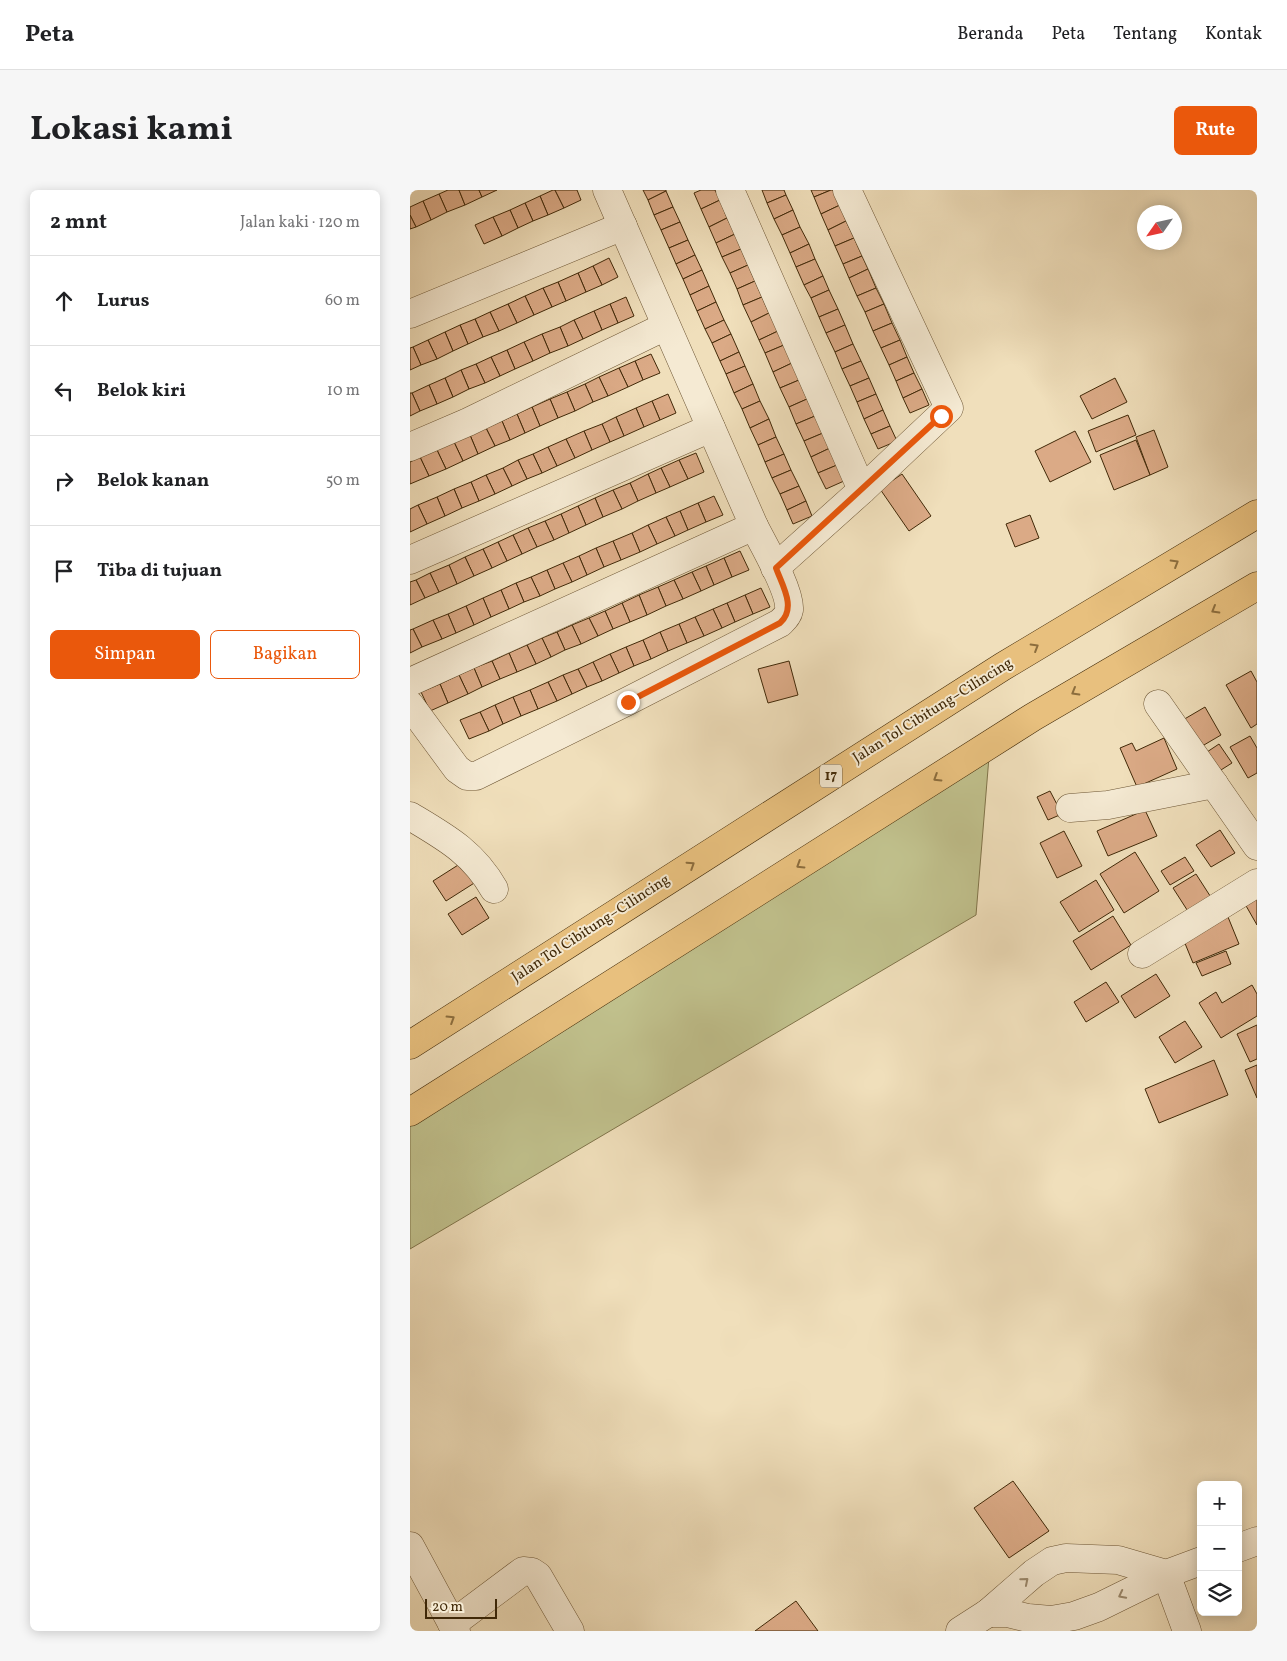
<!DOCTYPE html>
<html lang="id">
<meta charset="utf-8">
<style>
:root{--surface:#fff;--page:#f6f6f6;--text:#202124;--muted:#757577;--line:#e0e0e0;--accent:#ea580c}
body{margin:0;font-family:Vollkorn,serif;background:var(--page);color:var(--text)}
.controls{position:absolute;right:15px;bottom:15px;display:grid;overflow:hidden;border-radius:8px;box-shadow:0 2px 12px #0003}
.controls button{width:45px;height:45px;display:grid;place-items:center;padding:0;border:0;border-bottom:1px solid var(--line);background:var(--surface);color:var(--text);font:25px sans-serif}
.compass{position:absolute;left:727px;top:15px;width:45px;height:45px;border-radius:50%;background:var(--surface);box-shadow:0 2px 12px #0003;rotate:236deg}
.scale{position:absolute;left:15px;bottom:12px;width:72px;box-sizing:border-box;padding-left:5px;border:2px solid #412908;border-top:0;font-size:14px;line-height:18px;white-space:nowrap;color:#412908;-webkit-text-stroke:4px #f5ead3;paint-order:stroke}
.stop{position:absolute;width:15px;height:15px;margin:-11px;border:4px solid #ea580c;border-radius:50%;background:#fff}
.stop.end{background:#ea580c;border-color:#fff;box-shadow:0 1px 5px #0008}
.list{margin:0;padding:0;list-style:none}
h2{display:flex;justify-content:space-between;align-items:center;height:65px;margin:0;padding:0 20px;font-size:21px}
h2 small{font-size:16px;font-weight:400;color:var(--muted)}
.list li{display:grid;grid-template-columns:32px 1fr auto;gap:15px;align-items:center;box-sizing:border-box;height:90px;padding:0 20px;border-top:1px solid var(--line)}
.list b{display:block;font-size:19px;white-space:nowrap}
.list em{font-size:16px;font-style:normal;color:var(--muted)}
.actions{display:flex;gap:10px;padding:15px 20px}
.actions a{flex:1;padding:11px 0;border:1px solid var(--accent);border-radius:8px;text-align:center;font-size:18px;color:var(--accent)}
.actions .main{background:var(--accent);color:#fff}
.icon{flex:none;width:28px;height:28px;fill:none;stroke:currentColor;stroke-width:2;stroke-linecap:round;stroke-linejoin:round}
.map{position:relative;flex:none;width:847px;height:1441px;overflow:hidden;border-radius:8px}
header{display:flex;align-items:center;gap:30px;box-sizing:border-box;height:70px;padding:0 25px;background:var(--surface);border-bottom:1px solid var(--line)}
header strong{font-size:24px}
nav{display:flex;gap:28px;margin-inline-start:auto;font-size:18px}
.intro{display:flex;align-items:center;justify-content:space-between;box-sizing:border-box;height:120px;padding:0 30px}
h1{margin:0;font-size:35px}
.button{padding:12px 22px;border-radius:8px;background:var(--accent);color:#fff;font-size:18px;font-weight:700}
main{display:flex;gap:30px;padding:0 30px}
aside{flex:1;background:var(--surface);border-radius:8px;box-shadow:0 2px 12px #0003}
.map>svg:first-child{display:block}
.green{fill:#c0c08c;stroke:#80744a}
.building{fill:#dbaa86;stroke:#412908}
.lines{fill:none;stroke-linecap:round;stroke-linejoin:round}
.minor-casing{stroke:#6d5635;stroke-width:29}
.highway-casing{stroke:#412908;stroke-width:29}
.minor{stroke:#f5ead3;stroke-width:28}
.highway{stroke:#e8c07e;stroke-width:28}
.oneway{stroke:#8c6d3d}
.oneway2{stroke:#9b8a6e}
.route{stroke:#ea580c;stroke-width:6}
.labels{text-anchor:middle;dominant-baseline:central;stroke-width:4;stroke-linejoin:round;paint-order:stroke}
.shield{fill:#f5ead3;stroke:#776345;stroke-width:1}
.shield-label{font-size:14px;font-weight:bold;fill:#412908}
.street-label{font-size:15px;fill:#412908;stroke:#f5ead3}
</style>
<header>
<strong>Peta</strong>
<nav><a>Beranda</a><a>Peta</a><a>Tentang</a><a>Kontak</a></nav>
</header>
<div class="intro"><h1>Lokasi kami</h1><a class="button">Rute</a></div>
<main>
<aside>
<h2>2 mnt<small>Jalan kaki · 120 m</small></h2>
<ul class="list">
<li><svg class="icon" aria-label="ahead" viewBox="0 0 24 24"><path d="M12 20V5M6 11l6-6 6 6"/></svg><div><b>Lurus</b></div><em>60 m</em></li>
<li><svg class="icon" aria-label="left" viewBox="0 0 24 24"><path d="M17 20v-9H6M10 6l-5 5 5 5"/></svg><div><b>Belok kiri</b></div><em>10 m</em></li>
<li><svg class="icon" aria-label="right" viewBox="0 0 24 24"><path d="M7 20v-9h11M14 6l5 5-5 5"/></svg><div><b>Belok kanan</b></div><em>50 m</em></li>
<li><svg class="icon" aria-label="arrive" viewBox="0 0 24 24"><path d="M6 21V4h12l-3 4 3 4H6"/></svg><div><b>Tiba di tujuan</b></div></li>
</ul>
<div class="actions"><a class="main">Simpan</a><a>Bagikan</a></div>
</aside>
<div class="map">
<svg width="847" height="1441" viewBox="0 0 847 1441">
<rect width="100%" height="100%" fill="#f0dfbb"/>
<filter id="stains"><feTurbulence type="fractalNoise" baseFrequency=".004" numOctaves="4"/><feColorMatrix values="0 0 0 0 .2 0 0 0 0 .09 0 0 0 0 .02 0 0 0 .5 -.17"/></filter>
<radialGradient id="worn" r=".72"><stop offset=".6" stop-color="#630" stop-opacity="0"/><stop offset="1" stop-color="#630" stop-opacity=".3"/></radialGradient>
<path class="green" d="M580,555L566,725L0,1059V926Z"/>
<g class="building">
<path d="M38,0H49L55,15L37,22L29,4Z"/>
<path d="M49,0H69L72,7L55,15Z"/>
<path d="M69,0H87L72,7Z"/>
<path d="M143,0H145L154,18L138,25L130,6Z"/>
<path d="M145,0H167L171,10L154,18Z"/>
<path d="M233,0H256V1L238,10Z"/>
<path d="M291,0H305L310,10L291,19L284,3Z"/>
<path d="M352,0H374L376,5L357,13Z"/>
<path d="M401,0H421L404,7Z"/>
<path d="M421,0H423L430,15L411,24L404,7Z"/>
<path d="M256,1L263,17L244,25L238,10Z"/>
<path d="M29,4L37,22L21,30L13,11Z"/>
<path d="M376,5L383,20L364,29L357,13Z"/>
<path d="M130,6L138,25L123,31L115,13Z"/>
<path d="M310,10L317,28L299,37L291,19Z"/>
<path d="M13,11L21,30L6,37L0,25V17Z"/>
<path d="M115,13L123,31L108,38L100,20Z"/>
<path d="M430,15L436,31L418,40L411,24Z"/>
<path d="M263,17L270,32L251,40L244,25Z"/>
<path d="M100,20L108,38L92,46L83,27Z"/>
<path d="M383,20L390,37L372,45L364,29Z"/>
<path d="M0,25L6,37L0,39Z"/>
<path d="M83,27L92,46L74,54L65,35Z"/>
<path d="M317,28L325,44L306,53L299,37Z"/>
<path d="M436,31L444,48L425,56L418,40Z"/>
<path d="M270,32L278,50L259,58L251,40Z"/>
<path d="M390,37L399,54L380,63L372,45Z"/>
<path d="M325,44L331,59L312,67L306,53Z"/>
<path d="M444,48L452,66L433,74L425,56Z"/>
<path d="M278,50L285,65L266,74L259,58Z"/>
<path d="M399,54L405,69L386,77L380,63Z"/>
<path d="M331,59L338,75L320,83L312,67Z"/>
<path d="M285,65L292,80L273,89L266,74Z"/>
<path d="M452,66L458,79L439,88L433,74Z"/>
<path d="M199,68L208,87L192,95L183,76Z"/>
<path d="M405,69L413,86L394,95L386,77Z"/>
<path d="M338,75L345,91L327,99L320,83Z"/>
<path d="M183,76L192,95L176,102L168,83Z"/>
<path d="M458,79L466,98L447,106L439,88Z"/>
<path d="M292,80L299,96L280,105L273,89Z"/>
<path d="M168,83L176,102L156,111L148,92Z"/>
<path d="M413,86L419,100L401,108L394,95Z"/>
<path d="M345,91L352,107L333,115L327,99Z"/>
<path d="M148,92L156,111L142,117L133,98Z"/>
<path d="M299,96L306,112L287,121L280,105Z"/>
<path d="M133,98L142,117L124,125L115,106Z"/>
<path d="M466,98L474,114L455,122L447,106Z"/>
<path d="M419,100L428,119L409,127L401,108Z"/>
<path d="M115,106L124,125L107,133L98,114Z"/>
<path d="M216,107L224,126L208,133L200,114Z"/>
<path d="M352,107L359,123L341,132L333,115Z"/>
<path d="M306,112L314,130L295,139L287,121Z"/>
<path d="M98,114L107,133L89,141L80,122Z"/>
<path d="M200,114L208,133L192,140L184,121Z"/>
<path d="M474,114L482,133L463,141L455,122Z"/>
<path d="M428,119L435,135L416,143L409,127Z"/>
<path d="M184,121L192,140L173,149L164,130Z"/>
<path d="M80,122L89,141L73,147L65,129Z"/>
<path d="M359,123L368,141L349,150L341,132Z"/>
<path d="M65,129L73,147L58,154L50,135Z"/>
<path d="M164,130L173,149L158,156L150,137Z"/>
<path d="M314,130L321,144L302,153L295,139Z"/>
<path d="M482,133L490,150L471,158L463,141Z"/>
<path d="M50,135L58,154L43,161L35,142Z"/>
<path d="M435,135L443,154L425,162L416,143Z"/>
<path d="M150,137L158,156L140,163L132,144Z"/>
<path d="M368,141L374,155L355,163L349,150Z"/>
<path d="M35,142L43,161L27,169L18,150Z"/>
<path d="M132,144L140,163L123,171L114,152Z"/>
<path d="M321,144L329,162L310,171L302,153Z"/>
<path d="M18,150L27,169L11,175L3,157Z"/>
<path d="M490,150L497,167L479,175L471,158Z"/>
<path d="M114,152L123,171L105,179L97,160Z"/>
<path d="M443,154L451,171L432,179L425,162Z"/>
<path d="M374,155L382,173L363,182L355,163Z"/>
<path d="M3,157L11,175L0,180V158Z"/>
<path d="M97,160L105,179L90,186L81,167Z"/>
<path d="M329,162L335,176L316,184L310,171Z"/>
<path d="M241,164L250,183L233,190L225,171Z"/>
<path d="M81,167L90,186L75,193L66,174Z"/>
<path d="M497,167L504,183L486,191L479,175Z"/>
<path d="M225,171L233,190L218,197L209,178Z"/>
<path d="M451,171L459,188L440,196L432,179Z"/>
<path d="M382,173L389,190L370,198L363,182Z"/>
<path d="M66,174L75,193L59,199L51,180Z"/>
<path d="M335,176L343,194L324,203L316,184Z"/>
<path d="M209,178L218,197L198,206L189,187Z"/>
<path d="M51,180L59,199L43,207L35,188Z"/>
<path d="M504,183L512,199L493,208L486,191Z"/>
<path d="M189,187L198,206L183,212L175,194Z"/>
<path d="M35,188L43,207L27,214L19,195Z"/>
<path d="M459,188L466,204L447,212L440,196Z"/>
<path d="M705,188L717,212L682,229L670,206Z"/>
<path d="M389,190L397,209L379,217L370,198Z"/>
<path d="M175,194L183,212L165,221L157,202Z"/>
<path d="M343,194L350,211L332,219L324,203Z"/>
<path d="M19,195L27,214L10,221L2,203Z"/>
<path d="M512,199L519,215L500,223L493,208Z"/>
<path d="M157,202L165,221L148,228L140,209Z"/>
<path d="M0,203H2L10,221L0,226Z"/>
<path d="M258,204L266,223L250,230L242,211Z"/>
<path d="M466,204L473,220L454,229L447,212Z"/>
<path d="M140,209L148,228L130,236L122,217Z"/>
<path d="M397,209L405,226L386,234L379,217Z"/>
<path d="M242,211L250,230L234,237L226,218Z"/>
<path d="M350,211L359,229L340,238L332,219Z"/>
<path d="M122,217L130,236L115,243L107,224Z"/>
<path d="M226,218L234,237L214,246L206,227Z"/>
<path d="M473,220L480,236L461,244L454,229Z"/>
<path d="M107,224L115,243L100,250L92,231Z"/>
<path d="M718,225L726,245L686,262L678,241Z"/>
<path d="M405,226L413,243L394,251L386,234Z"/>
<path d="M206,227L214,246L200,252L192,234Z"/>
<path d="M359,229L366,247L348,255L340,238Z"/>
<path d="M92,231L100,250L85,256L76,238Z"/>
<path d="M192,234L200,252L182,260L174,241Z"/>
<path d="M480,236L487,251L468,259L461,244Z"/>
<path d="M76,238L85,256L68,264L60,245Z"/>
<path d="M744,240L758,277L740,285L726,247Z"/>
<path d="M174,241L182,260L165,268L156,249Z"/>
<path d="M665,241L681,272L640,292L625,261Z"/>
<path d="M413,243L420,258L401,267L394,251Z"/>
<path d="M60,245L68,264L53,271L44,252Z"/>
<path d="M366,247L374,264L355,272L348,255Z"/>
<path d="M156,249L165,268L147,276L138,257Z"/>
<path d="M726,250L740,285L704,300L690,265Z"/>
<path d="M44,252L53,271L36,279L27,260Z"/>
<path d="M138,257L147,276L132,283L123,264Z"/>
<path d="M420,258L427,275L408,283L401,267Z"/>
<path d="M27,260L36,279L19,286L10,267Z"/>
<path d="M286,263L294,282L278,289L269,270Z"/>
<path d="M123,264L132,283L117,289L108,270Z"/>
<path d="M374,264L381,280L362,288L355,272Z"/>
<path d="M10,267L19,286L0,294V272Z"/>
<path d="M108,270L117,289L102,296L93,278Z"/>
<path d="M269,270L278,289L260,297L251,278Z"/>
<path d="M427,275L434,291L416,299L408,283Z"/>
<path d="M93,278L102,296L85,304L76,285Z"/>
<path d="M251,278L260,297L246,303L238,284Z"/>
<path d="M381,280L389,296L370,304L362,288Z"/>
<path d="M238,284L246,303L228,311L220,293Z"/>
<path d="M492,284L521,326L499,341L470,299Z"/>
<path d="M76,285L85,304L69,311L61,292Z"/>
<path d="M61,292L69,311L52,318L44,299Z"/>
<path d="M220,293L228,311L212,319L203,300Z"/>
<path d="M389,296L396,311L377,320L370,304Z"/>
<path d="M44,299L52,318L35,326L27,307Z"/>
<path d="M203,300L212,319L193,327L185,308Z"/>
<path d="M304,306L313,325L296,332L288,313Z"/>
<path d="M27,307L35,326L17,334L8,315Z"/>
<path d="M185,308L193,327L176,335L168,316Z"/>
<path d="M396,311L402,326L383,334L377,320Z"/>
<path d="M288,313L296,332L278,340L270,321Z"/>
<path d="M8,315L17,334L0,342V319Z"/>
<path d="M168,316L176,335L159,343L151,324Z"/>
<path d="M270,321L278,340L265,346L256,327Z"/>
<path d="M151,324L159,343L144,350L135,331Z"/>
<path d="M620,325L629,348L605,357L596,334Z"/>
<path d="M256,327L265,346L247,354L238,335Z"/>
<path d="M135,331L144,350L127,357L118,338Z"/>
<path d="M238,335L247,354L230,362L222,343Z"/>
<path d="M118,338L127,357L112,364L103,345Z"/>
<path d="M222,343L230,362L211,370L203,351Z"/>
<path d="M103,345L112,364L97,371L88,352Z"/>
<path d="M203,351L211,370L194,377L186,358Z"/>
<path d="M88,352L97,371L82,378L73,359Z"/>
<path d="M186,358L194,377L177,385L169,366Z"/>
<path d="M73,359L82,378L64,386L55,367Z"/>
<path d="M330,361L339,380L322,387L314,368Z"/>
<path d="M169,366L177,385L162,392L153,373Z"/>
<path d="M55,367L64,386L47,394L39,375Z"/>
<path d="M314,368L322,387L304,395L296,376Z"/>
<path d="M153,373L162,392L145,399L137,380Z"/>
<path d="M39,375L47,394L29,402L20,383Z"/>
<path d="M296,376L304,395L291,401L282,382Z"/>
<path d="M137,380L145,399L130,406L121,387Z"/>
<path d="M282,382L291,401L273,409L264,390Z"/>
<path d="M20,383L29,402L15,408L6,390Z"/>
<path d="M121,387L130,406L114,412L106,393Z"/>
<path d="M6,390L15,408L0,415V392Z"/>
<path d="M264,390L273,409L256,416L248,397Z"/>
<path d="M106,393L114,412L99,419L91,400Z"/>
<path d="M248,397L256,416L237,425L229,405Z"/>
<path d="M351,398L360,417L343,424L335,405Z"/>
<path d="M91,400L99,419L81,427L73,408Z"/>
<path d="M229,405L237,425L220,432L212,413Z"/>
<path d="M335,405L343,424L325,432L317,413Z"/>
<path d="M73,408L81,427L64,435L56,416Z"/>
<path d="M212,413L220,432L203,439L195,421Z"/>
<path d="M317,413L325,432L312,438L303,419Z"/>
<path d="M56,416L64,435L46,443L38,424Z"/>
<path d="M303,419L312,438L294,446L285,427Z"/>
<path d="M195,421L203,439L188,446L179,428Z"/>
<path d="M38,424L46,443L32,449L23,430Z"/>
<path d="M285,427L294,446L277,453L269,434Z"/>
<path d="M179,428L188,446L171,454L162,435Z"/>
<path d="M23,430L32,449L12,457L3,439Z"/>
<path d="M269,434L277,453L258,461L250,442Z"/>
<path d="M162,435L171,454L155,460L147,442Z"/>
<path d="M3,439L12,457L0,463V440Z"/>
<path d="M147,442L155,460L141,467L132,448Z"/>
<path d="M250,442L258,461L241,469L233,450Z"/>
<path d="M132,448L141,467L126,474L117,455Z"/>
<path d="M233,450L241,469L224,476L216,457Z"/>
<path d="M117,455L126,474L107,482L99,463Z"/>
<path d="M216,457L224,476L209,483L200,464Z"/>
<path d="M99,463L107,482L90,489L82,471Z"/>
<path d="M200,464L209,483L192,491L183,472Z"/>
<path d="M82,471L90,489L72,497L64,478Z"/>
<path d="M379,471L388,505L358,513L348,479Z"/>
<path d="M183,472L192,491L177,497L168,479Z"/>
<path d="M64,478L72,497L58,504L49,485Z"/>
<path d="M168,479L177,497L162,504L153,485Z"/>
<path d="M841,481L847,492V534L841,538L816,495Z"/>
<path d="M49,485L58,504L38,513L30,494Z"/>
<path d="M153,485L162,504L147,511L138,492Z"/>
<path d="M138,492L147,511L128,519L120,500Z"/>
<path d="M30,494L38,513L20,521L11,502Z"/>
<path d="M120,500L128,519L111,526L103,507Z"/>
<path d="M103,507L111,526L93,534L85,515Z"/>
<path d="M85,515L93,534L79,541L70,522Z"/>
<path d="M795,517L811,545L782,562L766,534Z"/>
<path d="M70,522L79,541L59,549L50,530Z"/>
<path d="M840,546L847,558V583L838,588L820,557Z"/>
<path d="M754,548L767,579L727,597L710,558L722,553L726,561Z"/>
<path d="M809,554L822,573L803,585L791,566Z"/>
<path d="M640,601L652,624L638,630L627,607Z"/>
<path d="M735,620L747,646L698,666L687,641Z"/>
<path d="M810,640L825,663L801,677L786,655Z"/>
<path d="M654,641L672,676L647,688L630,653Z"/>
<path d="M725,662L749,701L714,723L690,684Z"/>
<path d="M775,667L784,681L760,695L751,681Z"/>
<path d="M56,670L69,690L36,711L23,691Z"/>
<path d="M786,684L804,712L781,726L763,698Z"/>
<path d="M686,690L704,720L669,742L650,712Z"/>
<path d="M847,698V735L831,707Z"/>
<path d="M66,707L79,728L52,745L38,724Z"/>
<path d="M703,726L721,755L681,780L663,751Z"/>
<path d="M818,727L829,754L783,773L772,746Z"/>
<path d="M816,761L821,774L792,786L786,773Z"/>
<path d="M746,784L760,806L725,828L711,806Z"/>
<path d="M696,792L709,812L676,832L664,812Z"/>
<path d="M842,795L847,804V826L811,848L789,813L806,802L812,813Z"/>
<path d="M775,831L792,857L765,873L749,847Z"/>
<path d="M847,835V869L840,872L827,844Z"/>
<path d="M804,870L818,905L749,933L735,899Z"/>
<path d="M847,875V908L835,880Z"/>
<path d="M603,1291L639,1341L599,1368L564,1318Z"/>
<path d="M386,1411L408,1441H345Z"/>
</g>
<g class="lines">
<defs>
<g id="minor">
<path d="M320,0L452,300"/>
<path d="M0,124L213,36"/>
<path d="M0,257L58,232L256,136"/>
<path d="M0,370L301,238"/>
<path d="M365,378L452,300L539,218L437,0"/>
<path d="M0,492L344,336"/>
<path d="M748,514L847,656"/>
<path d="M0,515L47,579L57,586H66L218,511L370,433C374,429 378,426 379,420C381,401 353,354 344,336L197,0"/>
<path d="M660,618L698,615L804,594"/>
<path d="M0,626C35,647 63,662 84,699"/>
<path d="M732,764L847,693"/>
<path d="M0,1356L46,1441"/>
<path d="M828,1358L847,1351"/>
<path d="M756,1384L777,1441"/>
<path d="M578,1423H597L618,1428L641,1430L664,1426L689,1417L756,1384L791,1371"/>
<path d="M42,1434L113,1381L122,1382L128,1386L160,1441"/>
<path d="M550,1441L578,1423L624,1383L642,1371L656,1368L708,1370L756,1384"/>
</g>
<g id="highway">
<path d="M0,855L592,477L847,324"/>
<path d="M0,922L623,527L847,396"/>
</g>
</defs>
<use href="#minor" class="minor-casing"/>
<use href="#highway" class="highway-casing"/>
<use href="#minor" class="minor"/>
<use href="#highway" class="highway"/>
</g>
<defs><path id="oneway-chevron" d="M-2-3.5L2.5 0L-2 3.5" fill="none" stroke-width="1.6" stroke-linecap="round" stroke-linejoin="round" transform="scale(1.25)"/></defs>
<g class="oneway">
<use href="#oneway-chevron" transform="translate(765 373) rotate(-31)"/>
<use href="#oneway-chevron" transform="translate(805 420) rotate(150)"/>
<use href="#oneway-chevron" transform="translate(625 457) rotate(-31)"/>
<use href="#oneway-chevron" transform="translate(665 502) rotate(150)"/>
<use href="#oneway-chevron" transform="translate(527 588) rotate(148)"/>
<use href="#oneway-chevron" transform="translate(281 675) rotate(-33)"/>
<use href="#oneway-chevron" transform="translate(390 675) rotate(148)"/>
<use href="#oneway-chevron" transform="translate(41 829) rotate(-32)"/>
</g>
<g class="oneway2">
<use href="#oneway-chevron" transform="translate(615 1391) rotate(-40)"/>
<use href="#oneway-chevron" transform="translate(712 1405) rotate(153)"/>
</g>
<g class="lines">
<path class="route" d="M218,512L370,433C387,418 372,395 366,378L531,226"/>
</g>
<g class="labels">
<rect class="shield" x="410" y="574.5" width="22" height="23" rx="4"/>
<g class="shield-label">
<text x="421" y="586">17</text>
</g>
<g class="street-label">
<text transform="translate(523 521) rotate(-32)">Jalan Tol Cibitung–Cilincing</text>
<text transform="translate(181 739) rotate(-33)">Jalan Tol Cibitung–Cilincing</text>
</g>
</g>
<rect width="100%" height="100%" filter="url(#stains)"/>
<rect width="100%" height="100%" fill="url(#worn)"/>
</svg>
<div class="controls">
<button>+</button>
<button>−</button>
<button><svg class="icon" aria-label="layers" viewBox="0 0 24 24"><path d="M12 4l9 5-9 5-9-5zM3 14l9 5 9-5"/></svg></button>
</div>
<svg class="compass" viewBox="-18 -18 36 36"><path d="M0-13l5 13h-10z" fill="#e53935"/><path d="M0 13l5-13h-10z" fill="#757577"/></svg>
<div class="scale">20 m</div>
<div class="stop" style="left:531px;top:226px"></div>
<div class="stop end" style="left:218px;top:512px"></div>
</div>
</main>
